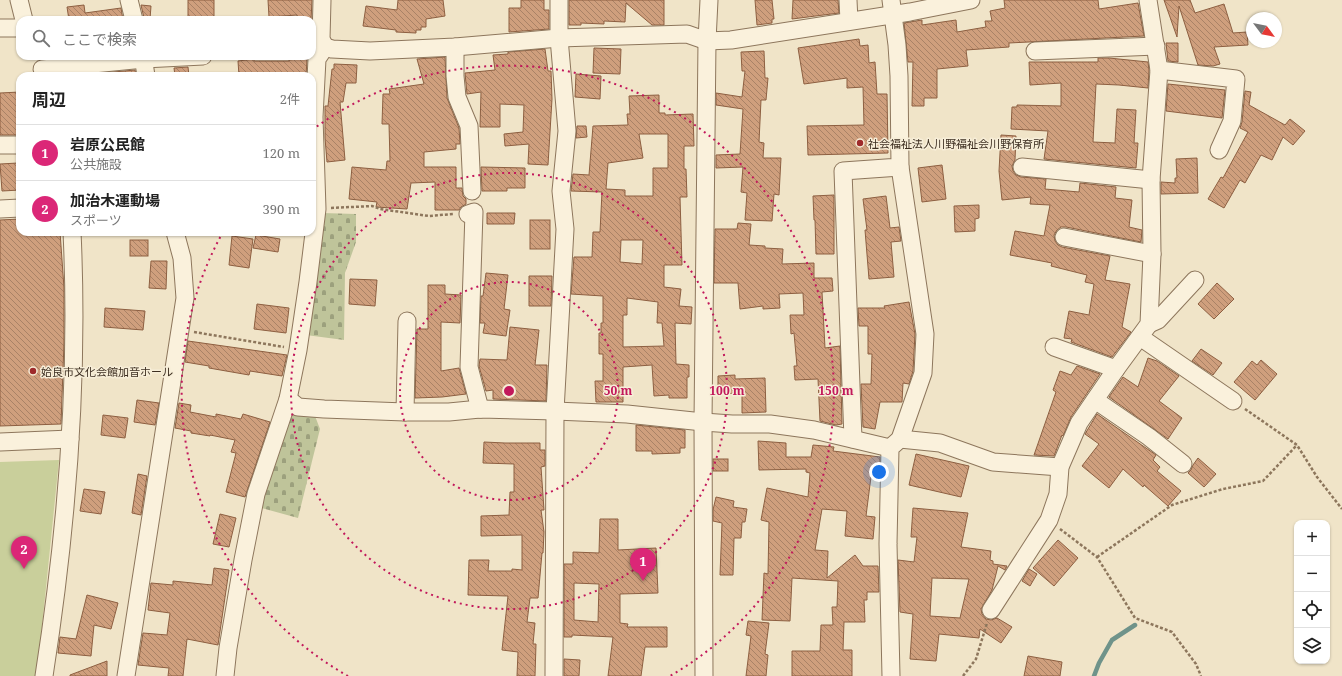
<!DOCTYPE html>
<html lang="ja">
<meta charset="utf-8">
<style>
:root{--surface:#fff;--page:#f6f6f6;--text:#222;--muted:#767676;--line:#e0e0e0;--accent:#db2777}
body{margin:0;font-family:"Noto Serif","Noto Sans JP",serif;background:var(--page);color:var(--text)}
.controls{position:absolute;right:12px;bottom:12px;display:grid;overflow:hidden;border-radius:8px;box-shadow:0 1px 3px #0004}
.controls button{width:36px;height:36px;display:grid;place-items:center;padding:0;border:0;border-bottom:1px solid var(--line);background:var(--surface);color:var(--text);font:20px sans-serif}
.compass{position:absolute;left:1246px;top:12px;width:36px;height:36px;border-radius:50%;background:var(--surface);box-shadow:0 1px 3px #0004;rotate:122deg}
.you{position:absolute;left:879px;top:472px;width:14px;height:14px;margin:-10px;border:3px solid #fff;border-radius:50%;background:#1a73e8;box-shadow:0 0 0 6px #1a73e833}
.badge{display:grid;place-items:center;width:26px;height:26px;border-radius:50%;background:var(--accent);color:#fff;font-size:13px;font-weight:700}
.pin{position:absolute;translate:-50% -33px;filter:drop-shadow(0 1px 2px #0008)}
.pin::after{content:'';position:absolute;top:21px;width:14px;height:12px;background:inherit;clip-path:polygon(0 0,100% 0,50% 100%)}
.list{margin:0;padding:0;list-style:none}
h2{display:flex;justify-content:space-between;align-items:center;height:52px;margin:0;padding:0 16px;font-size:17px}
h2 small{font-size:13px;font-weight:400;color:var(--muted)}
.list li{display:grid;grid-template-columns:26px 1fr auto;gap:12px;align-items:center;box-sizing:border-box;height:56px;padding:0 16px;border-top:1px solid var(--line)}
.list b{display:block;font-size:15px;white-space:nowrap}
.list p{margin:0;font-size:13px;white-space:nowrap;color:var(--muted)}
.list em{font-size:13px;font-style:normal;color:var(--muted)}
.icon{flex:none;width:22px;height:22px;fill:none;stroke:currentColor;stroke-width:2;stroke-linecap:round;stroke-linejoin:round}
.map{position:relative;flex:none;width:1342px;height:676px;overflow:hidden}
.search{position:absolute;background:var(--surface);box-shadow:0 1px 3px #0004;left:16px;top:16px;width:300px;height:44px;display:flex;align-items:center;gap:10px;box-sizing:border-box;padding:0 14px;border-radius:12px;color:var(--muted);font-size:15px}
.panel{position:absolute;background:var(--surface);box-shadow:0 1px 3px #0004;left:16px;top:72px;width:300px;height:164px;border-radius:12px}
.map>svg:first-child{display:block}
.cemetery{fill:url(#cemetery-stones)}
.garden{fill:#c9cf9b}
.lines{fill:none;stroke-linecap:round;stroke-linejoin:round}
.stream{stroke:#6f938a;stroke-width:4.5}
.building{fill:url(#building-back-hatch);stroke:#8d5f41;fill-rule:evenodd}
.minor-casing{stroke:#8d765c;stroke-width:19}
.path{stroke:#8d765c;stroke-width:2.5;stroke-dasharray:3 2;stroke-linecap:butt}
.minor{stroke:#faf1dc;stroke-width:17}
.ring{fill:none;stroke:#c2185b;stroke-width:2;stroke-dasharray:2 4}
.poi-dot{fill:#9e2a2b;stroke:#f7eed8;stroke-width:1.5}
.labels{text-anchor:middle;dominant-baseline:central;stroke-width:3;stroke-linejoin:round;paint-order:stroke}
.poi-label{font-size:11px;fill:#3d2e20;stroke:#f7eed8;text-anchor:start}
.centre{fill:#c2185b;stroke:#f7eed8;stroke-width:2}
.ring-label{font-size:12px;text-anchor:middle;font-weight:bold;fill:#c2185b;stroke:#f7eed8;stroke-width:3;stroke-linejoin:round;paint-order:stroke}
</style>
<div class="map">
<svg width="1342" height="676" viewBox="0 0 1342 676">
<defs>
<pattern id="cemetery-stones" width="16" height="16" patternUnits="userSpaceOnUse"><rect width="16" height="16" fill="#bfc49a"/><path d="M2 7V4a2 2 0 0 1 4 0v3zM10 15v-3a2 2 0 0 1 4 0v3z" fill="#9ca07d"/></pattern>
<pattern id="building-back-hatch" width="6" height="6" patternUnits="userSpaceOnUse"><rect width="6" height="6" fill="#cf9f7d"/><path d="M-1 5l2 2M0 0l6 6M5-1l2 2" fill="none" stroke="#a98266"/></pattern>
</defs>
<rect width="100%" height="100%" fill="#f0e4c8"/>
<g class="cemetery">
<path d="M322,213L356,214V242L345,273L344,340L306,335Z"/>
<path d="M292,412L315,416L320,429L298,518L258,507Z"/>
</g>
<path class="garden" d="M59,460L37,676H0V462Z"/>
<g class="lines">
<path class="stream" d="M1094,676L1099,663L1112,640L1135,625"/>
</g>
<g class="building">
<rect x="188" y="0" width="26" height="20"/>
<path d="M268,0H312L311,20H297V15L269,17Z"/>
<path d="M398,0H443L445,16L426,19V27H421V30H416V33L396,32V30L363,26L366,6L397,10Z"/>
<path d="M521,0H544V10H549V29L509,32V8H521Z"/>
<path d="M569,0H664V25H652L626,3L625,22L604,21V24L581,23V25H569Z"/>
<path d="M755,0H772L774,19H772V23L757,25Z"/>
<path d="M793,0H838L839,13L792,19Z"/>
<path d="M1004,0H1098L1099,9L1138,3L1144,36L1009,43V47L966,50L968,66L937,69V98H924V106H912L913,62H908L904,23L922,20V25L956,20L957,32L986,27L985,21H992L990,11L1005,8Z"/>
<path d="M1164,0H1190L1195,13L1224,4L1233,33L1247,32L1248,45L1214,47L1220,64L1213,66L1198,65L1179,6L1177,37Z"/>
<path d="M84,5L85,13L121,8L123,20H69L67,7Z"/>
<path d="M141,5L151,6L150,19L144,18Z"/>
<path d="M859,39L860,46L868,45L869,63L875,62L877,94H887L888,153L808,155L807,126L864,125L863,87L847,88V78L804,84L798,48Z"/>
<path d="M1166,43H1178V62L1168,61Z"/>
<path d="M594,48L621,49L620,74L593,73Z"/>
<path d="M545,49L548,71H551L552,99L548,165L528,164L529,144L505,146L504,134L523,132L524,105L500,104V127H480L481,92L467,94L465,73L495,70L493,55L508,54V52Z"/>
<path d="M764,51L765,78H768L766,100H761L759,142L764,143L763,158H781L779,195L774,194L772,221L745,220L747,193L741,192L743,167L716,168V155L740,154L743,109L716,105V93L742,97L745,71H742L741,52Z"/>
<path d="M445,57L447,98L459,128L460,144H456V149L424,152V167H456V188H462L463,196L466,199V204L461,207L459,210H435V182L411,183L407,209L376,207L377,202L349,199L352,167L386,170L387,161H390L389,124H382L383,94H390L389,89L424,84L417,59Z"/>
<path d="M305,58L307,59L306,76H239L238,61L254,59V61H289V60Z"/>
<path d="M1098,58H1109L1148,62L1149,70L1148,88L1119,85L1096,84L1093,142L1115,143L1117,109L1136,110L1134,143H1138L1136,168L1044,159L1048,131L1011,129L1012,107H1017V105L1061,106V83L1030,85L1029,62H1098Z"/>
<path d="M334,64L357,65L356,83H346L343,102H340L345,160L327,162L325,138V106H328L332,69H334Z"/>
<path d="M188,67L189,76H175L174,68Z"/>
<path d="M135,70L136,76H104L103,73Z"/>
<path d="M576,74L601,76L600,99L575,97Z"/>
<path d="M1168,84L1225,90L1222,118L1166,111Z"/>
<path d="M1245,91L1251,92L1249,105L1285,125L1290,119L1305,131L1293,145L1283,137L1272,160L1261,155L1245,183L1240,180L1224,208L1208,199L1221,177L1223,178L1248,132L1240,128L1242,122Z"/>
<path d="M20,92V135H0V93Z"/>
<path d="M659,95V113H665V115L693,114L694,146H684V169H686L687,197H680L682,265H664V287L681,289L679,306L692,307L691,324L675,323L676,364L689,365V377H687V398H669V395L654,396L652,365L623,367V402H596L595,381H603V354H599V333H601V323H603V296L571,294L574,257H592L593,232H600L602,192L571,191L573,174L589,175L593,126L628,125L627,114H630L629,96ZM639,134H668V168H653V196H625V190L606,189L608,163L643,158ZM621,240H643L642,264L620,262ZM627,298L658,302L657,323H662L664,346L623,347V315H627Z"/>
<path d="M577,126H586L587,137L576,138Z"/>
<path d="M1001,135L1016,136L1015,160L1012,166L1013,171L1016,175L1021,177L1046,179L1045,189L1079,192L1080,183L1116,187L1115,198L1132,200L1129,227L1142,230L1141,242L1066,227H1061L1057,230L1054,235L1055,241L1058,245L1062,247L1110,256L1105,280L1130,284L1122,327L1131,332L1112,357L1071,342L1072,339L1064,338L1069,311L1089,315L1094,284L1085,282L1087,275L1051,266L1052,263L1010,255L1015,231L1044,236L1050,205L1030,204L1031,197L1002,200L999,171Z"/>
<path d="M1197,158L1198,193L1161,194V182L1175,183V178H1177L1176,159Z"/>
<path d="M18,163L20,190L2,191L0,164Z"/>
<path d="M942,165L946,199L922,202L918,168Z"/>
<path d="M481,167L525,168V188H507V191H482Z"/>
<path d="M834,195V254H816L815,220H814L813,196Z"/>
<path d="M886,196L890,228L899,227L901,241L891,242L894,277L869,279L865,230H867L863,199Z"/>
<path d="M979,205V218L975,219V231L955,232L954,206Z"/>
<path d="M487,213H515L514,224H487Z"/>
<path d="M20,219V232H60L64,288V343L61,424L0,426V220Z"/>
<rect x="530" y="220" width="20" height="29"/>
<path d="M738,223L751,224L749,245L765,246V248L783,249L782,264L814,263V278H832L833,291L822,292L825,348L840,346L842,424L836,425L820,421L818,379L795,380L794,366H797L794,333L791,334L790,315H804L803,293L779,294L780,308L763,309V306L740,309L738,283H714L715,229H737Z"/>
<path d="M256,235L280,239L278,252L253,248Z"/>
<path d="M232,236L253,239L249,268L229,265Z"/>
<rect x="130" y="240" width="18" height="16"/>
<path d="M151,261H167L166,289L149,288Z"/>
<path d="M486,273L508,275L504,309L510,310L506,336L483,333L485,323H480L481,296H483Z"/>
<path d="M529,276H552L551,306H529Z"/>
<path d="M350,279L377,280L375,306L349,304Z"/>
<path d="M1217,283L1234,299L1214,319L1198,304Z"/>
<path d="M428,285H445V294L461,295L460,323L441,322V371L459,368L466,394L442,397L415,398L417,329H428Z"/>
<path d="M909,302L915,334L913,371L909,384L903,383L902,402H880L875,429L863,427L861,384H871L872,354H868V326H859L858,308H885L884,306Z"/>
<path d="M257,304L289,308L286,333L254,329Z"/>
<path d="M105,308L145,311L143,330L104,327Z"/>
<path d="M510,327L539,330L535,365H547L546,401L493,399V390L486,391L479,366L480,359L507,360Z"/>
<path d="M188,341L287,355L282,376L250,371L249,375L209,368V366L185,362Z"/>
<path d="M1201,349L1222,363L1213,375L1192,361Z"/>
<path d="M1148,358L1157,361L1179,376L1159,401L1182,418L1168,439L1109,397L1123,377L1138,387Z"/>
<path d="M1261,360L1277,374L1255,400L1234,382L1252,361L1257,365Z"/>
<path d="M1077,366L1100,374L1071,417L1063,436L1062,435L1054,456L1034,455L1056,392L1053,390L1060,371L1071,375Z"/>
<path d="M735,375V379L765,378L766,412L742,413V393L718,394V376Z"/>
<path d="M137,400L159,403L155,425L134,422Z"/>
<path d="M179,403L191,405L190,412L216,417V414L241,419L243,414L270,422L245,497L226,492L236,453L231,452L235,440L210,435V436L191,433V431L175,428Z"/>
<path d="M1097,414L1156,455L1153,460L1160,467L1157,471L1181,491L1168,506L1144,485L1143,487L1123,469L1109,488L1082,466L1099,444L1085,434Z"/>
<path d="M103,415L128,418L125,438L101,435Z"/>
<path d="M636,425L685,430V448H680V453L652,454V451H636Z"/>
<path d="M758,441L786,443V457H811L813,445L834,447L833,451L880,457V469H872L866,516L875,517L873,539L845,536L847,511L822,509L815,550L828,551L827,578L855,555L863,566H878L879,592H867V600H864L865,622H844L843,650H852V676H792V651H820L821,625H833L832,607H837L838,581L792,578L790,621L762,620L764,573L768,574L769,522L761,520L767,488L808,497L810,473L806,472V469L759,470Z"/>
<path d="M484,442L505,443H540V450H545V466L541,467L544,510H541L544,532L543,553H542L538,598H530L527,622L535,623L533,644H536L535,676H517L518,652L502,650L508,596L468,595L469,560H489L488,571H512V569L522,570V535L481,536V516L509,515L510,492H514V464L483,463Z"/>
<path d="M916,454L969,466L961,497L909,485Z"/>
<path d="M1198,458L1216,474L1204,487L1188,473L1191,470L1193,465Z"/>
<rect x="713" y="459" width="15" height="12"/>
<path d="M138,474L147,476L141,515L132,513Z"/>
<path d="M84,489L105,492L101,514L80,511Z"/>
<path d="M716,497L734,501L733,507L747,509L745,522H742L741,538H734L733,575H720L722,523L713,521V510Z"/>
<path d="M913,508L968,513L961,547L991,551L990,560L993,561V564L1007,566L1005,570L998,566L992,590L981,609L982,614L986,619L991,620L997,618L1012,627L1001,643L980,629L979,638L939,634L936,661L910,659L913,614L900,612L898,560L914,562L917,537H911ZM932,578L969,579L960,618L930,616Z"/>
<path d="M220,514L236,518L229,547L213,544Z"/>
<path d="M600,519H618V550L656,548L658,593L620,594V623L628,624L627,627H667V647H645L641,676H608L613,637L572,635V637H564V564H573V552L599,553ZM574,583L599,584L598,622L574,620Z"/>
<path d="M1058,540L1078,558L1054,586L1033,568Z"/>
<path d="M214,568L229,570L218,645L187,639L183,676H168L169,668L138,665L143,633L167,635L170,613L148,610L151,583L173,585V581L212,585Z"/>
<path d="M1029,569L1037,574L1030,586L1022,581Z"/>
<path d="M87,595L118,603L111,629L94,625L91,656L58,653L60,637L76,639Z"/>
<path d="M748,621L769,623L765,654L768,655L766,676H746L751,636L746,635Z"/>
<path d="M1028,656L1062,662L1060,676H1024Z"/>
<path d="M564,659L580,660L579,676H564Z"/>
<path d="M107,661V676H70V675Z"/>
</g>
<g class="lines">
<defs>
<g id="minor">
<path d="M19,0L24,20"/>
<path d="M129,0L134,20"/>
<path d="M322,0L321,39L325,47"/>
<path d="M848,0L849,21"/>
<path d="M0,28H20"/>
<path d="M455,47V76L457,97L469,126L472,191"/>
<path d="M312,51L325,47L332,49L370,51L455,47L559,38L687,34L707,41L731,40L910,12L971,0"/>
<path d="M1035,51L1156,46"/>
<path d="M143,56L146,76"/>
<path d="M42,69L144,59L203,56"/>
<path d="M1159,70L1236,79L1232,121L1219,150"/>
<path d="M0,145H20"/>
<path d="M1022,167L1151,180"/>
<path d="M0,209L20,208"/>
<path d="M468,214L474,212L469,367L480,409"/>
<path d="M1064,237L1152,254"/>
<path d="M1149,324L1158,320L1195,280"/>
<path d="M1140,337L1233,401"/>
<path d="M1054,347L1116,369"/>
<path d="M288,399L298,407L324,409L405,412H449L480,409L555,411L627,414L703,422L732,424H770L814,430L890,448"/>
<path d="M1095,400L1149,437L1183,464"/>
<path d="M405,412L407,321"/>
<path d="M853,439L843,171L900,167L899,76L897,45L891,0"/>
<path d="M900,439L940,443L993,462L1060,467"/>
<path d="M0,442L70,439"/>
<path d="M991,610L1049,520L1058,494L1060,467L1079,423L1116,369L1149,324L1152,254L1151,180L1159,70L1148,0"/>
<path d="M44,676C67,529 79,380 72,232"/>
<path d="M126,676L185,298L182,258L175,232"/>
<path d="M225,676L228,648L243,560L256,494L288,399L298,350L308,282L317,209L314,117L317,59L325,47"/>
<path d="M554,676L555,411L565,229L561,191L567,131L559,38V0"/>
<path d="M704,676L703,422L707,41L709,0"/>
<path d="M891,676L888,544L890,448L900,439L923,373L925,334L900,167"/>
</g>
</defs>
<use href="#minor" class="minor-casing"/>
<g class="path">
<path d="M331,208L372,206L380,209L429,216L453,214"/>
<path d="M194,332L284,347"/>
<path d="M1245,409L1297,445L1317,477L1342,509"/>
<path d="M1060,529L1097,557L1135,618L1172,632L1196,664L1201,676"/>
<path d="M1097,557L1172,505L1223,489L1263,481L1297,445"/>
<path d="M963,676L976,659L987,623"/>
</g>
<use href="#minor" class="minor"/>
</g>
<g class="ring">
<circle cx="509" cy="391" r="109"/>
<circle cx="509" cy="391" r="218"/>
<path d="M348 676A327 327 0 0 1 223 232M312 130A327 327 0 1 1 670 676"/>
</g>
<g class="poi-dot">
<circle cx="860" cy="143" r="4"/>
<circle cx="33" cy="371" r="4"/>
</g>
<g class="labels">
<g class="poi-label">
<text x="868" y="143">社会福祉法人川野福祉会川野保育所</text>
<text x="41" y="371">姶良市文化会館加音ホール</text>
</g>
</g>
<circle cx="509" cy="391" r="6" class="centre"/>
<g class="ring-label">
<text x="618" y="395">50 m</text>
<text x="727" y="395">100 m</text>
<text x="836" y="395">150 m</text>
</g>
</svg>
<div class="controls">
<button>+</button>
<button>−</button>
<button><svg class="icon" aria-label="locate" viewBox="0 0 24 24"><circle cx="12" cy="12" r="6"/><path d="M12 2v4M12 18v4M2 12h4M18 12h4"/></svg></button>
<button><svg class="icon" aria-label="layers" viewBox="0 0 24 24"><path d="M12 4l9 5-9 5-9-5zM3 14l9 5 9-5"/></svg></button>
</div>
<svg class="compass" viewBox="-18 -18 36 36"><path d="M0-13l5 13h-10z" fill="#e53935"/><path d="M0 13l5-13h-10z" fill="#767676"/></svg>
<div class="you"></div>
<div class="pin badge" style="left:643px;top:581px">1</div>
<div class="pin badge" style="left:24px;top:569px">2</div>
<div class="search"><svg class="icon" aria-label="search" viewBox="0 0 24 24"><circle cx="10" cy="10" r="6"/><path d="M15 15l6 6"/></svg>ここで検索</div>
<section class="panel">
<h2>周辺<small>2件</small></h2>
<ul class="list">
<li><span class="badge">1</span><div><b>岩原公民館</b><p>公共施設</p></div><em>120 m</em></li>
<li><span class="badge">2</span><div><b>加治木運動場</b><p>スポーツ</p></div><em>390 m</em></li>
</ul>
</section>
</div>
